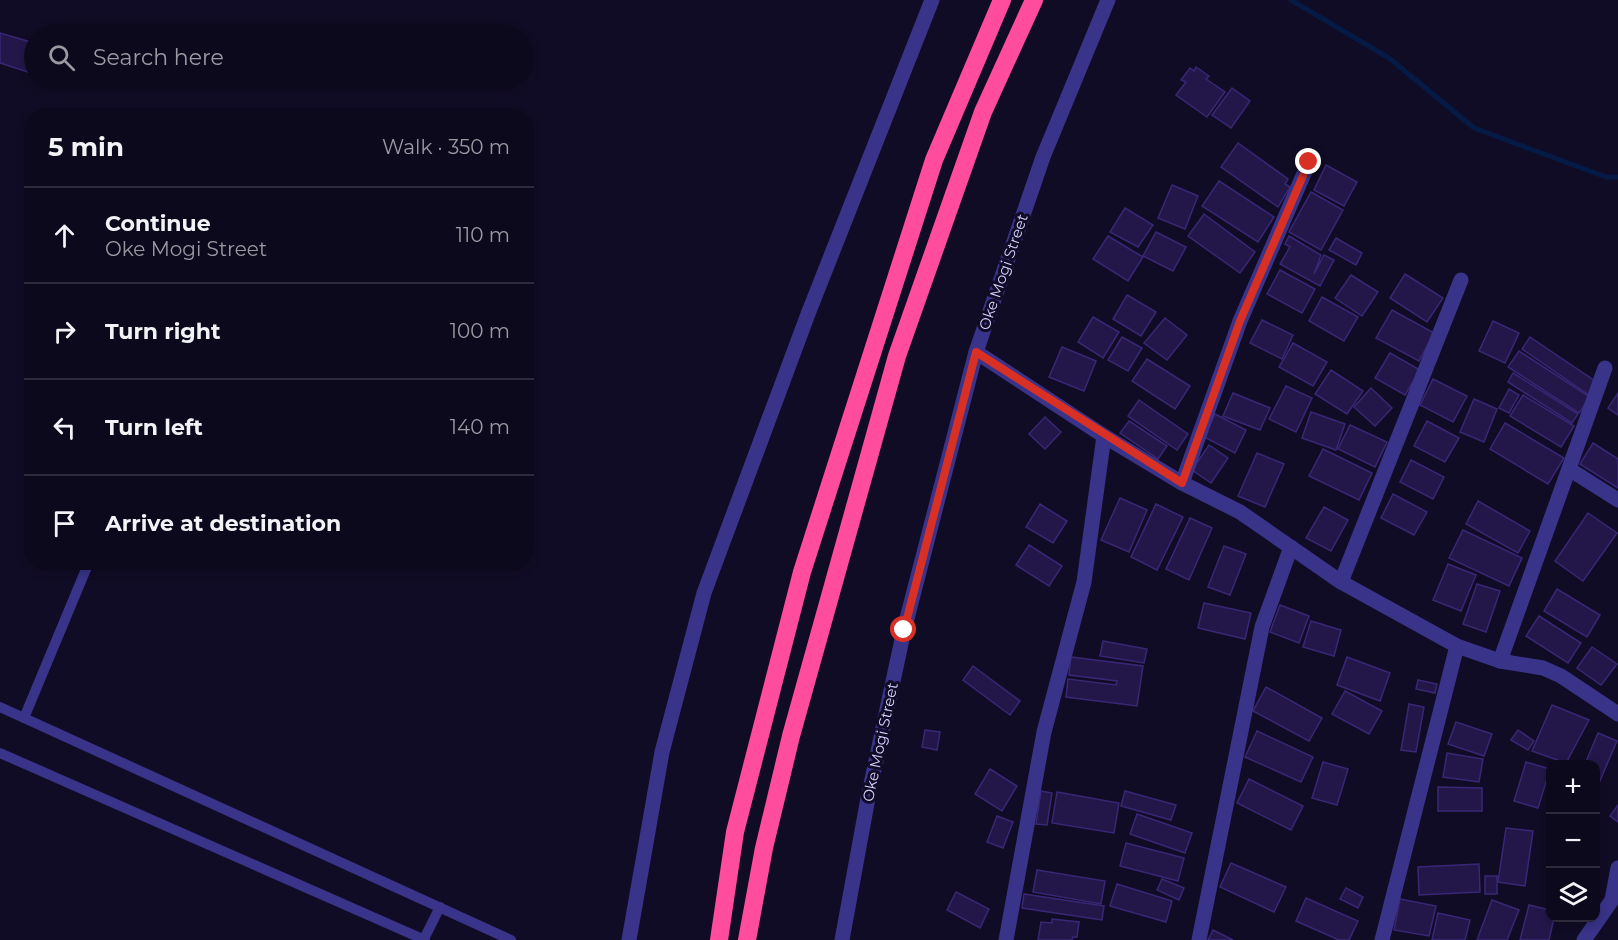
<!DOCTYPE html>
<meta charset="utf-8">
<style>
:root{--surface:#0d091c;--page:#161225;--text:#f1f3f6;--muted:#9a9aa3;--line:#2d2a3b}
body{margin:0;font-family:Montserrat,sans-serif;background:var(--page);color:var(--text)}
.controls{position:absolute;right:18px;bottom:18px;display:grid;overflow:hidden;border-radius:12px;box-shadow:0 3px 9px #0003}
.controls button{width:54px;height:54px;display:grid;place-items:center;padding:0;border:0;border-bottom:2px solid var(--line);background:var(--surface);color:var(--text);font:30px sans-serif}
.stop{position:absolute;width:18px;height:18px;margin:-14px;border:4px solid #d93025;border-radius:50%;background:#fff}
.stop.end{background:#d93025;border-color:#fff;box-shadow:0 2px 6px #0008}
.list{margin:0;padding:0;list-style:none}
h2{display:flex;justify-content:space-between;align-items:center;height:78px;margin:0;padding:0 24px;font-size:26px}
h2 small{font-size:20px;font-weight:400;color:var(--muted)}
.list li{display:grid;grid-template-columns:39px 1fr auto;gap:18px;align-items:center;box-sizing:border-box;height:96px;padding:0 24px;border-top:2px solid var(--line)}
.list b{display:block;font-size:22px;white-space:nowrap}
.list p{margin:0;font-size:20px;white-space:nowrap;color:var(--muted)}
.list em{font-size:20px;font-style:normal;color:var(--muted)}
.icon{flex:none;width:33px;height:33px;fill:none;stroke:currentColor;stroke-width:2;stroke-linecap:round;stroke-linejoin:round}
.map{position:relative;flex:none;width:1618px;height:940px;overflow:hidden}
.search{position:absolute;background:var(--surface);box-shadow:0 3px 9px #0003;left:24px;top:24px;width:510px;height:66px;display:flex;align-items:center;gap:15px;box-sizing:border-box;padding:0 21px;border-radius:33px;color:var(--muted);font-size:22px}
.panel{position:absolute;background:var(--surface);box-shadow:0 3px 9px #0003;left:24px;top:108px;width:510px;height:462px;border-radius:24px}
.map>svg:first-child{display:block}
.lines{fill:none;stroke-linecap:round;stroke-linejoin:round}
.stream{stroke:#051b46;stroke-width:5}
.building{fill:#221748;stroke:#392776;stroke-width:1.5}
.service{stroke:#393389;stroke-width:10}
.minor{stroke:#393389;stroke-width:15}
.motorway{stroke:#ff4c9d;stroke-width:18}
.route{stroke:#d93025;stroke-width:8}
.labels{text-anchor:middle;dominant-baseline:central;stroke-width:6;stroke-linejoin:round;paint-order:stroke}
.street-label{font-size:15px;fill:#d7d1ff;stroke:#110c25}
</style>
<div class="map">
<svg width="1618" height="940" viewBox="0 0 1618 940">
<rect width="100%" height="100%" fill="#110c25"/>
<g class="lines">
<path class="stream" d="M1291,0L1389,58L1474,128L1606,177H1618"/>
</g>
<g class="building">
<path d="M0,33L34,43V74L0,63Z"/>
<path d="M1196,67L1209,76L1206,79L1225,92L1207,117L1176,95L1186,82L1181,80L1190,68L1194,71Z"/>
<path d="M1232,88L1250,101L1231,128L1212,115Z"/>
<path d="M1238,143L1288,179L1285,184L1290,187L1278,207L1221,167Z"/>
<path d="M1326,165L1357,182L1344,206L1314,190Z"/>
<path d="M1219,181L1274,217L1258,242L1202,206Z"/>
<path d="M1172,185L1198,196L1185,229L1158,218Z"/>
<path d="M1311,192L1343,210L1321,250L1289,232Z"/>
<path d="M1125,208L1153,225L1138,247L1110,232Z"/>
<path d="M1204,214L1255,252L1240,273L1188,236Z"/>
<path d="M1156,232L1186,247L1173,271L1143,256Z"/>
<path d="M1108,236L1143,257L1128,281L1093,259Z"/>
<path d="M1289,236L1321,255L1314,274L1324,255L1334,260L1320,286L1280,264L1290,247L1285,244Z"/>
<path d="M1336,238L1362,253L1356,265L1329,250Z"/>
<path d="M1280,270L1315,289L1302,313L1267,294Z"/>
<path d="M1405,274L1443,298L1427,322L1390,298Z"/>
<path d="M1351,275L1378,292L1362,316L1335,298Z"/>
<path d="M1127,295L1156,312L1141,336L1113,319Z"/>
<path d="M1322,297L1358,317L1344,341L1309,321Z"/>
<path d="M1392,310L1434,333L1419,361L1376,338Z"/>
<path d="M1093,317L1119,332L1103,358L1078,342Z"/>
<path d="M1165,318L1187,335L1167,360L1144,343Z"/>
<path d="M1262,320L1293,335L1282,359L1250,343Z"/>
<path d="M1493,321L1519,333L1505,363L1479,351Z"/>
<path d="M1122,337L1142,348L1128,371L1108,360Z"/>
<path d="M1530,337L1598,383L1589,395L1522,349Z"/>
<path d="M1293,343L1327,362L1313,386L1279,367Z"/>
<path d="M1062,347L1096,361L1084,391L1049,377Z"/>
<path d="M1519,351L1590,397L1579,413L1508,367Z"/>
<path d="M1390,353L1420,370L1405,395L1375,378Z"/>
<path d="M1147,359L1190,386L1175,409L1132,381Z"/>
<path d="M1331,370L1363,391L1347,414L1315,394Z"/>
<path d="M1513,373L1578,414L1572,423L1508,382Z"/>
<path d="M1433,379L1467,396L1453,422L1420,405Z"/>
<path d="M1286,386L1312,398L1296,432L1269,419Z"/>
<path d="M1371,388L1392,408L1375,426L1354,407Z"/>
<path d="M1509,389L1519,395L1509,413L1499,408Z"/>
<path d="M1233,393L1270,408L1260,430L1223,416Z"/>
<path d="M1618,393V415L1608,408Z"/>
<path d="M1523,395L1574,426L1561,447L1510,416Z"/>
<path d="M1474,399L1497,409L1484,442L1460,432Z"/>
<path d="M1139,400L1188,434L1177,450L1128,416Z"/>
<path d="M1311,412L1345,424L1336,450L1302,438Z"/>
<path d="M1215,414L1246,430L1235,453L1204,437Z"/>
<path d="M1045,417L1061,432L1045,449L1029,434Z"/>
<path d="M1129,421L1167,446L1158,459L1120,433Z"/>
<path d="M1427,421L1459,438L1445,462L1414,446Z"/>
<path d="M1505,423L1564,458L1548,484L1490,449Z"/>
<path d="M1350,425L1387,442L1375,467L1338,449Z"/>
<path d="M1593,443L1618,459V488L1580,464Z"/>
<path d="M1209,445L1228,458L1211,483L1192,470Z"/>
<path d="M1323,449L1372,473L1359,500L1309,476Z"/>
<path d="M1257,453L1284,464L1265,507L1238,496Z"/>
<path d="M1411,460L1444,477L1433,499L1400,482Z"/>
<path d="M1393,494L1427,512L1414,535L1381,518Z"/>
<path d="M1120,498L1147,510L1129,552L1101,540Z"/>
<path d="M1478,501L1530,531L1518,553L1466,524Z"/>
<path d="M1040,504L1067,521L1053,543L1026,527Z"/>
<path d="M1156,504L1183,517L1157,570L1131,557Z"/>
<path d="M1324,507L1348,520L1331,551L1306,538Z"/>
<path d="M1588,513L1617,533L1583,581L1555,561Z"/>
<path d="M1190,518L1212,528L1189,580L1166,569Z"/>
<path d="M1463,530L1522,558L1509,586L1449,558Z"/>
<path d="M1029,545L1062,566L1049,586L1016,565Z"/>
<path d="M1224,546L1246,554L1230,595L1208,587Z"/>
<path d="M1448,564L1476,575L1461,611L1433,600Z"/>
<path d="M1477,584L1500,591L1486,632L1463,624Z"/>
<path d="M1557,589L1600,615L1587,637L1544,611Z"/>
<path d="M1204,603L1251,613L1245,639L1198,628Z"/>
<path d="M1280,605L1309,616L1299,643L1270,632Z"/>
<path d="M1539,616L1581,643L1568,663L1526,636Z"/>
<path d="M1311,621L1341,630L1334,656L1303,647Z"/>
<path d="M1103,641L1147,649L1144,663L1100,656Z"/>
<path d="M1592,647L1617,664L1601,685L1577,668Z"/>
<path d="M1071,657L1143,666L1137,706L1066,697L1068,679L1116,685L1117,681L1069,675Z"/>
<path d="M1347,657L1390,673L1380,701L1337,685Z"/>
<path d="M973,666L1020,701L1010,715L963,680Z"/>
<path d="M1418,680L1437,684L1435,693L1416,689Z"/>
<path d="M1266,687L1322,718L1309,741L1253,711Z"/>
<path d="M1345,691L1382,711L1369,734L1332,714Z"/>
<path d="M1409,704L1424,707L1416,752L1401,750Z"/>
<path d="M1552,705L1589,720L1566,763L1532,751Z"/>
<path d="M1456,722L1492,734L1484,756L1448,744Z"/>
<path d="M925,730L940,732L937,750L922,747Z"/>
<path d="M1518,730L1534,741L1528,750L1511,740Z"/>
<path d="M1257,731L1313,757L1301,782L1245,757Z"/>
<path d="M1598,733L1617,741L1596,790V764H1585Z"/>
<path d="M1447,753L1483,759L1479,782L1443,777Z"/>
<path d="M1323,762L1348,769L1337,805L1312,798Z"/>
<path d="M1526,762L1550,769L1538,808L1514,801Z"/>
<path d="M990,769L1017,786L1002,811L975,794Z"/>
<path d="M1249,779L1303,806L1291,830L1237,803Z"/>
<path d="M1438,787L1482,788V811H1438Z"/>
<path d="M1041,791L1052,793L1047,825L1036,824Z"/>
<path d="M1125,791L1176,805L1171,820L1121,806Z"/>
<path d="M1057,792L1119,803L1114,833L1052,823Z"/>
<path d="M1618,805V822L1610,816Z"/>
<path d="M1137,814L1192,833L1185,853L1130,834Z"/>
<path d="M997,816L1013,822L1003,848L987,842Z"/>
<path d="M1506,828L1533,831L1525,886L1498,882Z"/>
<path d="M1126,843L1184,858L1178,881L1120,866Z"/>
<path d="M1231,863L1286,887L1274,912L1220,887Z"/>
<path d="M1479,864L1480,892L1419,895L1418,867Z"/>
<path d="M1037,870L1105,881L1101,904L1033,892Z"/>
<rect x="1485" y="876" width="12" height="18"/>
<path d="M1162,879L1184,888L1179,900L1157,890Z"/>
<path d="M1117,884L1172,901L1166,922L1110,906Z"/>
<path d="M1346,888L1363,897L1358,908L1340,899Z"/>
<path d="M956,892L989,909L980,928L947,910Z"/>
<path d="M1024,894L1104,906L1102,920L1022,908Z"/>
<path d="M1306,898L1358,921L1349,940H1339L1296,921Z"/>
<path d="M1400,899L1436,906L1429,936L1394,930Z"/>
<path d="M1492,900L1519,910L1507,940H1477Z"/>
<path d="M1529,905L1550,910V918H1554L1549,940H1520Z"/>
<path d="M1438,913L1470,920L1465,940H1432Z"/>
<path d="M1052,919L1079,922L1077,937H1073L1072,940H1038L1041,922L1052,923Z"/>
<path d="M1213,930L1233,940H1208Z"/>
</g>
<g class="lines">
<g class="service">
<path d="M207,562L214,565L225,562"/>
<path d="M0,707L511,940"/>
<path d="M24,718L89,562"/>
<path d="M0,753L425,940"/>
<path d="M424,939L440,907"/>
</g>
<g class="minor">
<path d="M976,352L1104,436L1182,483L1240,512L1341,582L1457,646L1500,661L1543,668L1561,676L1618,714"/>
<path d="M1569,469L1618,500"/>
<path d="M1182,483L1240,321L1309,162"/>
<path d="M1341,582L1461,280"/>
<path d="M1500,661L1605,368"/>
<path d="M629,940L662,752L704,593L808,314L932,0"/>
<path d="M842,940L868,798L904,630L976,352L1043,157L1108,0"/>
<path d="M1006,940L1044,732L1084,582L1104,436"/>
<path d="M1199,940L1262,627L1291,547"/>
<path d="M1382,940L1457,646"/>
<path d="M1584,940L1612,900L1618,868"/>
</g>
<g class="motorway">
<path d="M719,940L735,832L802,572L934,160L1002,0"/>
<path d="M747,940L764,848L791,736L897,356L983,112L1034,0"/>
</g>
</g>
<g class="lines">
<path class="route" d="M904,630L976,352L1182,483L1240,321L1309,162"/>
</g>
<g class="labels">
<g class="street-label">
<text transform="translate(1003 272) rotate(-71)">Oke Mogi Street</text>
<text transform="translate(880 742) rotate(-78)">Oke Mogi Street</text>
</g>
</g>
</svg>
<div class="controls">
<button>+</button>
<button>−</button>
<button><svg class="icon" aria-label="layers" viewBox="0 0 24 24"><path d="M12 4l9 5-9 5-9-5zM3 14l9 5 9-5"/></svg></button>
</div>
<div class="stop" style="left:904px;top:630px"></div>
<div class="stop end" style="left:1309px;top:162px"></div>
<div class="search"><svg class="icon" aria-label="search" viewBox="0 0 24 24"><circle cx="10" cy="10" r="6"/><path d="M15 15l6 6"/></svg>Search here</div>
<section class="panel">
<h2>5 min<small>Walk · 350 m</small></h2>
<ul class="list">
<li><svg class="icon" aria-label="ahead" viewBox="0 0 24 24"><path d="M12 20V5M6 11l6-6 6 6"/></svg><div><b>Continue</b><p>Oke Mogi Street</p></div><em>110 m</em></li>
<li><svg class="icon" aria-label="right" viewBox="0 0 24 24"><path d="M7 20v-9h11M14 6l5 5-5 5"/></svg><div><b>Turn right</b></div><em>100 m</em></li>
<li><svg class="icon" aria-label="left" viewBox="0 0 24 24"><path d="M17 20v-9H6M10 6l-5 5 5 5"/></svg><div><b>Turn left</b></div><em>140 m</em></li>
<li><svg class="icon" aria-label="arrive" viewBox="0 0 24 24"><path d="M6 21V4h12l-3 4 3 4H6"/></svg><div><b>Arrive at destination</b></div></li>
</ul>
</section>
</div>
